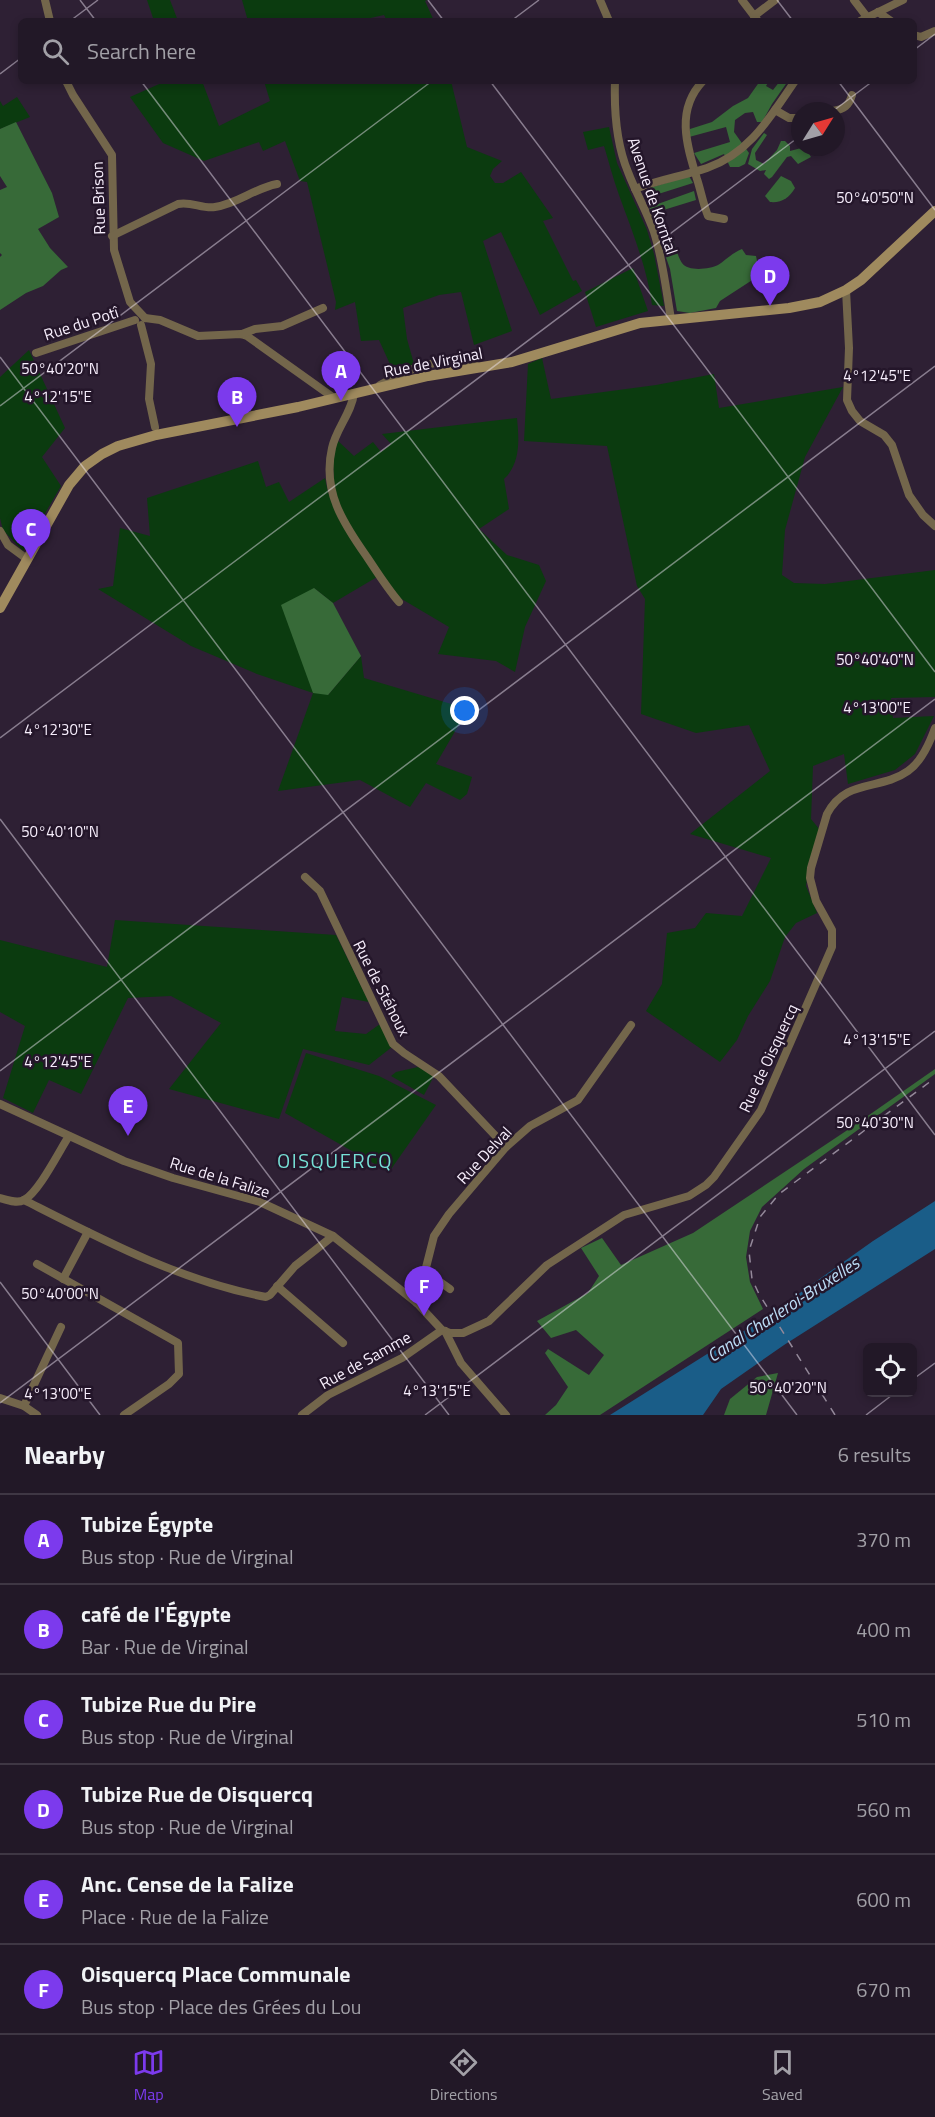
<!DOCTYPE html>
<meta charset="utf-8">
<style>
:root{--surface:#221827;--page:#2a212f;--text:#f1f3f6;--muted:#a2a0a7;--line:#3f3744;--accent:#7c3aed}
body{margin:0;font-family:"Titillium Web",sans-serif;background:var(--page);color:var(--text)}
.controls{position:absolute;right:18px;bottom:18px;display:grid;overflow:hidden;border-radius:9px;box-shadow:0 3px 9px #0003}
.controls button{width:54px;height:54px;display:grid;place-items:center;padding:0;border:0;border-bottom:2px solid var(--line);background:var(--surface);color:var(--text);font:30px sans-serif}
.compass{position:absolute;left:791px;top:102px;width:54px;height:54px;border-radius:50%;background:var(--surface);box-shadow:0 3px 9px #0003;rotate:53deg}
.you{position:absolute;left:465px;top:711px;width:21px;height:21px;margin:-15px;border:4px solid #fff;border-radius:50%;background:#1a73e8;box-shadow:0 0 0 9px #1a73e833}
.badge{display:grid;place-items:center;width:39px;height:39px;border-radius:50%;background:var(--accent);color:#fff;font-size:20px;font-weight:700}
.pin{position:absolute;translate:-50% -50px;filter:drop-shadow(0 2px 3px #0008)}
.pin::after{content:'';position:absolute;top:32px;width:21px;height:18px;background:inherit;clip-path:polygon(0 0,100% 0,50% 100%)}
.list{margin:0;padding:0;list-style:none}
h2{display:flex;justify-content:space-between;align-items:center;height:78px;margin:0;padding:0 24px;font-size:26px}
h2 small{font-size:20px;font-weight:400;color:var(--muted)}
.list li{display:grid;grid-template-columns:39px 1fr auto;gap:18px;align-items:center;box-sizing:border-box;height:90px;padding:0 24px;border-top:2px solid var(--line)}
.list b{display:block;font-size:22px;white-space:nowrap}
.list p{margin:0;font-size:20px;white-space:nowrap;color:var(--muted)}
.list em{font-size:20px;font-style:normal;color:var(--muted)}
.icon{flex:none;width:33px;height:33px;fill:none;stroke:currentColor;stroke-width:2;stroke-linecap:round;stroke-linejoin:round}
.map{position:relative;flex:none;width:935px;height:1415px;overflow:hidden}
.search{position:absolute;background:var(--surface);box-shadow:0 3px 9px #0003;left:18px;right:18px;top:18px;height:66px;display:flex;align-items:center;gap:15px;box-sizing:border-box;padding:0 21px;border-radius:9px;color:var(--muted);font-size:22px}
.sheet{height:618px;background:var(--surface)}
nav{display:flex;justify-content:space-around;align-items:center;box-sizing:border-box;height:84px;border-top:2px solid var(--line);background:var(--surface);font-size:16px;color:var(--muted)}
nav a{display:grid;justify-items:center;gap:3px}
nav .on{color:var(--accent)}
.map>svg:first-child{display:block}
.green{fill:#0b3b0f}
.forest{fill:#376a38}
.water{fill:#1a5d88}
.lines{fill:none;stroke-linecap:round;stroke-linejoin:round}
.street{stroke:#73664b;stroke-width:8}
.secondary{stroke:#9f8a5e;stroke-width:10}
.rail{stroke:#94899a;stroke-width:1.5;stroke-dasharray:8 8;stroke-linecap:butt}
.ticks{fill:none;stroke:#f7eefc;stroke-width:1.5;stroke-opacity:0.45}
.labels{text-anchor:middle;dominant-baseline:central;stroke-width:5;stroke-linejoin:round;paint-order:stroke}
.street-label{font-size:16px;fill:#f7eefc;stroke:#24162a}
.water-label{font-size:18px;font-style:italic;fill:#bcddf7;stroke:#24162a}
.quarter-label{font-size:20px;letter-spacing:1.5px;fill:#76e0d6;stroke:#24162a}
.ticks-label{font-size:15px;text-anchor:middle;fill:#f7eefc;stroke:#24162a;stroke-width:5;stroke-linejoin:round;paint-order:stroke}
</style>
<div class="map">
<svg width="935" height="1415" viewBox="0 0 935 1415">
<rect width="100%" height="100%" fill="#2e2034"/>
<g class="green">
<path d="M147,0H170L178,21H154Z"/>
<path d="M242,0H427L425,1L434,21H387L384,15L357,21H248Z"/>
<path d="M166,81H202L219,126L270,101L264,81H451L467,147L502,161L493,169L490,176L495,183H503L521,172L553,218L543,221L573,281L576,280L582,291L540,315L501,232L483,241L512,331L474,345L461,292L439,295L403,308L407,339L414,364L394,373L379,340L361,341L355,302L335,310L336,302L307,182L300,181L285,141L263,151L259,142L204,161L163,143L130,97Z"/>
<path d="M17,97L30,117L0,129V101L3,106Z"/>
<path d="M609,127L617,163L647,230L654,254L664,306L652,305C647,267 632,231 619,195C613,179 609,162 604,146L588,150L583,132Z"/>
<path d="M633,268L648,311L596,327L585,292Z"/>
<path d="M29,350L65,428L42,457L61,486L23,551L3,530L0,518V377Z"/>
<path d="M542,358L551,399L656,385L714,374L719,408L843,387L805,457L785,530L782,575L794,583L825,584L935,570V697L891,698L893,718L934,716L915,754L895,770L848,784L844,754L813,766L811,819L820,830L809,862L806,886L817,913L796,923L785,937L770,981L748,1016L737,1040L720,1062L646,1011L662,984L667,933L695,928L706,913L742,916L771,858L690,834L770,771L749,725L696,733L641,714L645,599L637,586L607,446L524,441L528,364Z"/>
<path d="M517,418C519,439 521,463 504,479L509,509L479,529L507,555L539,565L546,581L525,627L515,672L496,661L438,654L449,627L400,598L356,539L335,497L333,463L337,440L354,456L373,442L381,452L391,444L382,434Z"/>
<path d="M258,461L266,487L279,482L289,502L325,478C331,516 356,546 377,577L333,603L314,588L328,695L361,656L364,678L468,709L436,764L472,777L467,794L460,800L426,783L410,807L360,780L278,791L313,693L257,674L191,646L98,589L113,586L120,528L150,536L147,498Z"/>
<path d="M115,920L336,935L369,1002L342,997L335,1031L366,1034L380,1024L392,1047L369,1065L303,1049L279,1119L169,1089L221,1023L171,996L128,998L81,1094L49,1080L33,1113L3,1098L25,1026L0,1012V940L107,967Z"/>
<path d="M306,1053L379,1076L436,1105L389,1172L285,1113Z"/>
<path d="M418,1067L434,1076L424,1095L391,1076L396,1072Z"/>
</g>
<g class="forest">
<path d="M760,81H769L766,86L773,90L780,81H788L772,104L762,122H757L753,112L745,113L735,120L734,132L749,153L745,164L739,167H730L724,154L701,164L694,153L730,142L726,127L689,137L690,129L712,122L733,106L748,98Z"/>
<path d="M16,122L52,193L59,217L38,229L50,248L68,267L61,270L43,286L26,293L0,310V257L2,255L0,253V190L7,187L0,176V129Z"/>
<path d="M764,133L767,135L755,153L756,160L764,164L777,150L781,141H785L790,146V151L805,147L811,157L798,164L791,156L787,157L772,177L769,179L764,174L766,170L760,171L748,164L752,149Z"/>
<path d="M689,176L693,183L652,196L655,205L694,191L696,200L657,212C662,223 668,231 673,241C676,248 678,257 682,263C688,272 710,269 718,265C726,260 732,253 742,249L746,255L756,256L760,275L720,301L716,308L690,313L677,311L670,269L662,246L657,224L648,205L646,189Z"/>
<path d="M781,176L791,181L795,188C789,198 782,203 770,202L765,196Z"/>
<path d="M314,588L333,603L361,656L328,695L313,693L281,605Z"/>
<path d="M935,1069V1074L804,1169L762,1207L750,1231L746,1257L750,1282L763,1309L600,1415H545L556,1405L568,1387L545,1353L548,1349L589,1375L604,1355L576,1330L551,1338L537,1321L588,1293L599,1276L581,1248L602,1238L621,1265L693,1233L849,1129Z"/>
<path d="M778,1373L766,1415H724L730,1399L757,1377Z"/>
</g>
<path class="water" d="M935,1201V1249L784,1345L721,1389L703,1415H610L766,1317L873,1241Z"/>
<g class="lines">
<g class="street">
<path d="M45,0L50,21"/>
<path d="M600,0L609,21"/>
<path d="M742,0L758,21"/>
<path d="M854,0L867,17"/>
<path d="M878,12L891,21"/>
<path d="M754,16L775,0"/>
<path d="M860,21L903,0"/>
<path d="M914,35L921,37L935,31"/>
<path d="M66,81L73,95L112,155L114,250L130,302L145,318"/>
<path d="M615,81C614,112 616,143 628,172C636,193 647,212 654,232C663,260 666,290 671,319"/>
<path d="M703,81C675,110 687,146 697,179C701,191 703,204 708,216L724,219"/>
<path d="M775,110L789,118H800"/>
<path d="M833,111C844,109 849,106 852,95"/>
<path d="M635,189C658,180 683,176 707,168C750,153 770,117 795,81"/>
<path d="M112,236L178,204C191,201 202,209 215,207C237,204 255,188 277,184"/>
<path d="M846,290L849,348L847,400L852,411L860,421L884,435L892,445L909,495L923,515L935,526"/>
<path d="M145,318L160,320L198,336L241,334L247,336L334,398"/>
<path d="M141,325L151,364L149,399L155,427"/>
<path d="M242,334L255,329L282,326L323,308"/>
<path d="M36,353L135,320"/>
<path d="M380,385C417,365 434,357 476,366"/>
<path d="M354,393C352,412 336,429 332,448C322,491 343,523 367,557C377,572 387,588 399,602"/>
<path d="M0,531L8,545L27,559"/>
<path d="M305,877L320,891L393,1044L404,1053L439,1076L506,1147"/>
<path d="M0,1104L124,1161L173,1178L260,1202L333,1236L417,1303L442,1330L450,1333H463L489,1321L547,1265L624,1215L689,1196L706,1185L714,1177L761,1110L832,947V930L816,901L810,878L811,868L827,814C846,778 880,791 908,771C921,762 930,742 935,728"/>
<path d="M0,1198C7,1200 17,1204 24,1200C39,1192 59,1151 69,1136"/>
<path d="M24,1200C101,1239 180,1281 266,1297L270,1295L295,1266L333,1236"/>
<path d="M37,1264L178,1343L179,1374L169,1384L124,1415"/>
<path d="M426,1272L450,1289"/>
<path d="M63,1279L88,1232"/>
<path d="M277,1286L343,1343"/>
<path d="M417,1303L434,1236L449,1214L506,1147L530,1126L578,1100L631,1025"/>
<path d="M445,1331L461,1363L506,1415"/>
<path d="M0,1398L24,1406L37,1415"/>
<path d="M24,1406L61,1327"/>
<path d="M302,1415L328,1395L402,1358L442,1330"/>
</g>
<path class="secondary" d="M0,608L69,485L85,466L102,454L118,446L156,435L298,407L428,376L512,362L640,323L789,308L820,302L846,290L861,280L935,211"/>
<path class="rail" d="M835,1415L759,1294L752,1279L749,1251L760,1217L779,1194L935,1078"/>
</g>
<path class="ticks" d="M80,0L96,21M428,0L444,21M777,0L793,21M70,21L98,0M511,21L539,0M914,50L935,34M0,74L21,58M141,81L935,1135M490,81L935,672M838,81L935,210M833,111L873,81M0,357L797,1415M0,406L432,81M0,738L800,136M0,819L449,1415M0,1071L935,366M0,1282L100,1415M912,1380L935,1363M0,1403L935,699M425,1415L935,1031M866,1415L896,1392"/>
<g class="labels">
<g class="street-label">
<text transform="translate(653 196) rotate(71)">Avenue de Korntal</text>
<text transform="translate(98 198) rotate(-92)">Rue Brison</text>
<text transform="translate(81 323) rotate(-18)">Rue du Potî</text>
<text transform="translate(433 362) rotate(-11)">Rue de Virginal</text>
<text transform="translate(382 988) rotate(63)">Rue de Stéhoux</text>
<text transform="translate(768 1058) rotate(-65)">Rue de Oisquercq</text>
<text transform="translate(484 1155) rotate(-47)">Rue Delval</text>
<text transform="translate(220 1177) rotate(17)">Rue de la Falize</text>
<text transform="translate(365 1360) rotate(-29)">Rue de Samme</text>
</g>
<g class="water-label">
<text transform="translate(783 1309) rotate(-33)">Canal Charleroi-Bruxelles</text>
</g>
<g class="quarter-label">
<text x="335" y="1160">OISQUERCQ</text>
</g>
</g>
<g class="ticks-label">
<text x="875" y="203">50°40'50"N</text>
<text x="60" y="374">50°40'20"N</text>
<text x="877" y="381">4°12'45"E</text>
<text x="58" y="402">4°12'15"E</text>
<text x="875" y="665">50°40'40"N</text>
<text x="877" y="713">4°13'00"E</text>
<text x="58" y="735">4°12'30"E</text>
<text x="60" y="837">50°40'10"N</text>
<text x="877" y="1045">4°13'15"E</text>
<text x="58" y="1067">4°12'45"E</text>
<text x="875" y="1128">50°40'30"N</text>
<text x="60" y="1299">50°40'00"N</text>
<text x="788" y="1393">50°40'20"N</text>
<text x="437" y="1396">4°13'15"E</text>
<text x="58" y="1399">4°13'00"E</text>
</g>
</svg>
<div class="controls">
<button><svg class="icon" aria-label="locate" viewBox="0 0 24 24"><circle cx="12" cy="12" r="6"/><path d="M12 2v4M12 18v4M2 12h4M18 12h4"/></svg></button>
</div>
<svg class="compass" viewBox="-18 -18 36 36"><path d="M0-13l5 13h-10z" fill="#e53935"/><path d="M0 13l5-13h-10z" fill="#a2a0a7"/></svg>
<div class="you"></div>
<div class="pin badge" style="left:341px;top:401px">A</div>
<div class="pin badge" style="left:237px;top:427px">B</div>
<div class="pin badge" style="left:31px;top:559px">C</div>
<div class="pin badge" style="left:770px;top:306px">D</div>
<div class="pin badge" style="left:128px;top:1136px">E</div>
<div class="pin badge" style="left:424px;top:1316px">F</div>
<div class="search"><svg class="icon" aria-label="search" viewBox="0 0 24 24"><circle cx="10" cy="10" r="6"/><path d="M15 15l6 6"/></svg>Search here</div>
</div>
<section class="sheet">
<h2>Nearby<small>6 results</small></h2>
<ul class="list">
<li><span class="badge">A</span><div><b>Tubize Égypte</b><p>Bus stop · Rue de Virginal</p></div><em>370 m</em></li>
<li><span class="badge">B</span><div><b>café de l'Égypte</b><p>Bar · Rue de Virginal</p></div><em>400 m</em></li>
<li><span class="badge">C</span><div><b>Tubize Rue du Pire</b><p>Bus stop · Rue de Virginal</p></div><em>510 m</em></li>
<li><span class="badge">D</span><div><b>Tubize Rue de Oisquercq</b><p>Bus stop · Rue de Virginal</p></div><em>560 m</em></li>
<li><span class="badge">E</span><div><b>Anc. Cense de la Falize</b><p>Place · Rue de la Falize</p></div><em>600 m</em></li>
<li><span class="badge">F</span><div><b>Oisquercq Place Communale</b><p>Bus stop · Place des Grées du Lou</p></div><em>670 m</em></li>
</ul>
</section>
<nav>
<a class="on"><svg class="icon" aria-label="map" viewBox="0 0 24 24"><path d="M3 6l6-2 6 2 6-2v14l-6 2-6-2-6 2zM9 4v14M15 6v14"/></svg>Map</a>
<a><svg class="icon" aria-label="directions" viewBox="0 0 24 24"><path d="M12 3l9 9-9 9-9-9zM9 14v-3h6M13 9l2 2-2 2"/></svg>Directions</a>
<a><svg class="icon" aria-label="saved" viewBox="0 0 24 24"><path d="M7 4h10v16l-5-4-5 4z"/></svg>Saved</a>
</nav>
